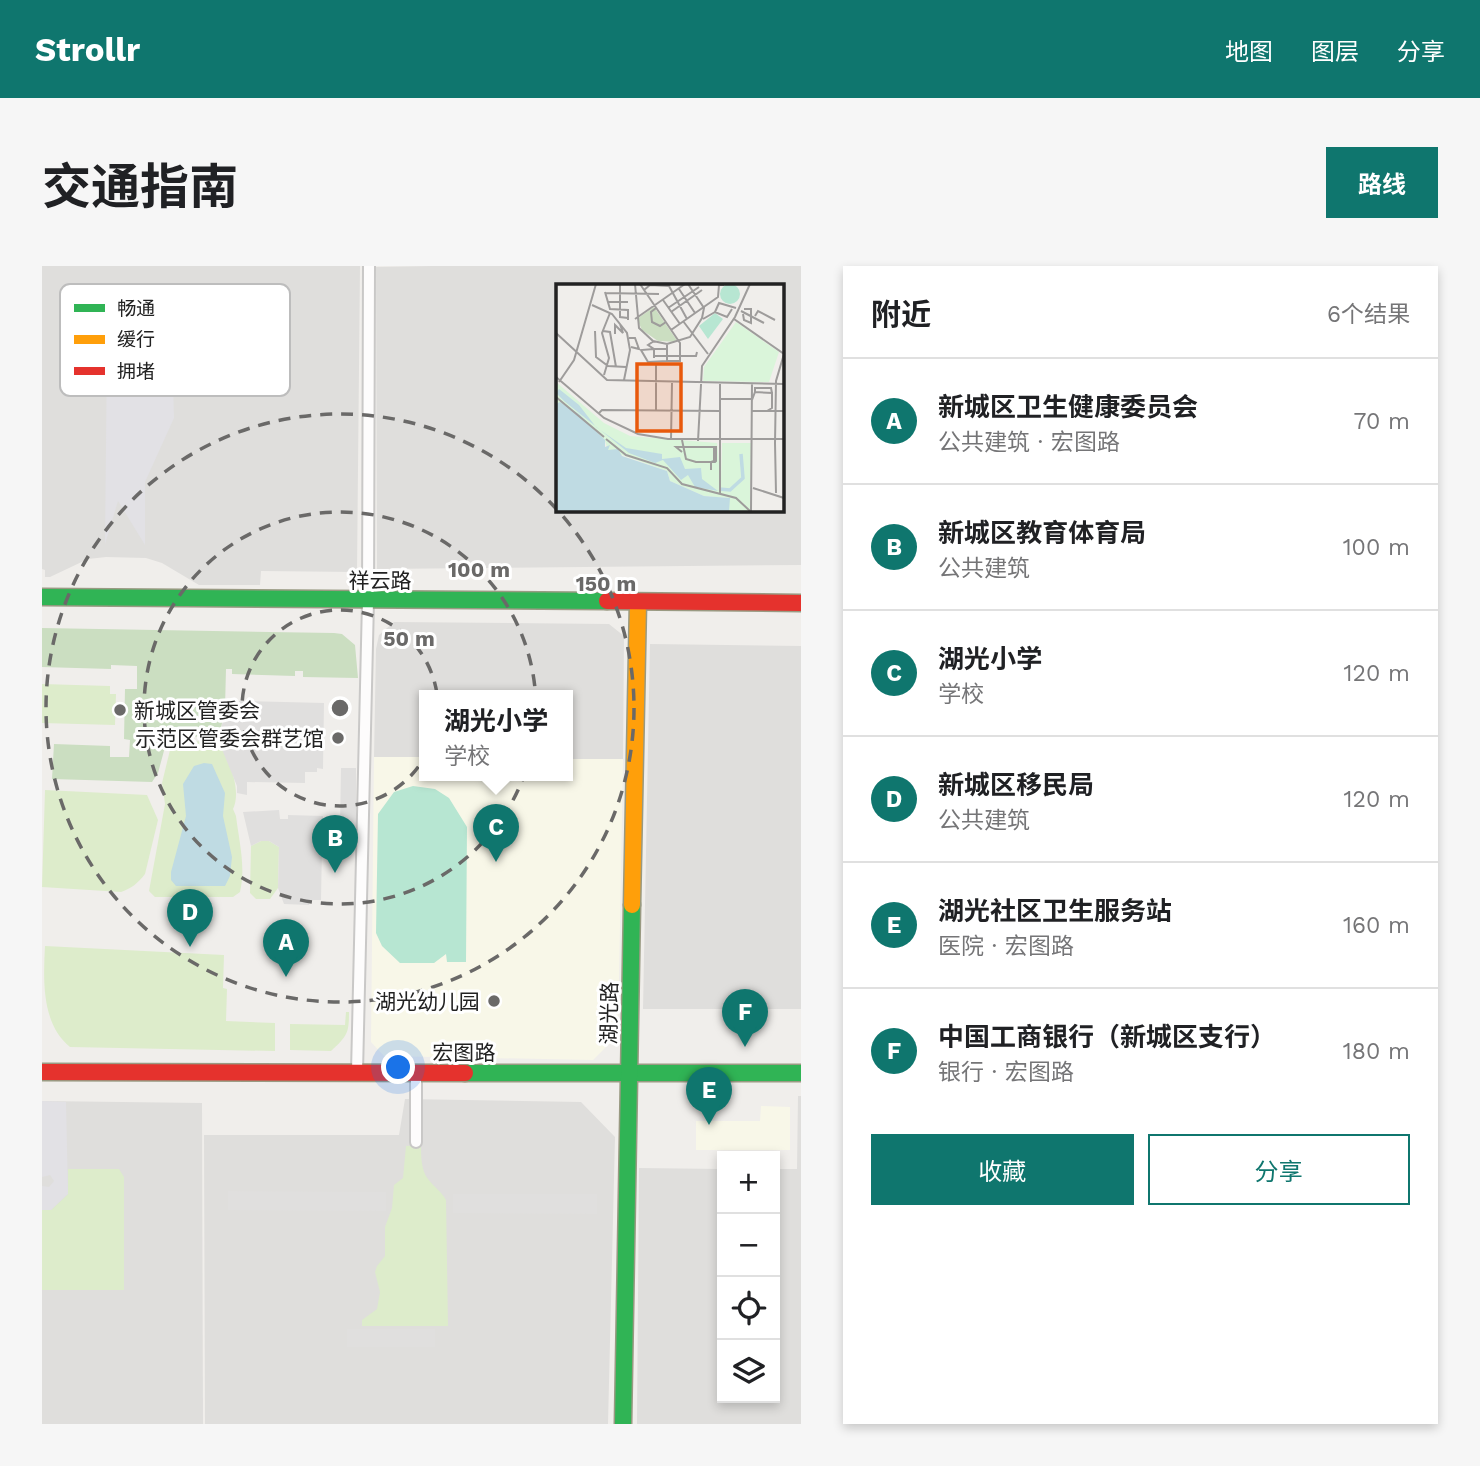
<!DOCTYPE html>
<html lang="zh">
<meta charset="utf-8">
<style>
:root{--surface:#fff;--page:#f6f6f6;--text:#202124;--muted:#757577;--line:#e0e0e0;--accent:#0f766e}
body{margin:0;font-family:"Work Sans","Noto Sans SC",sans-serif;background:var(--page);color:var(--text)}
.controls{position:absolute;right:21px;bottom:21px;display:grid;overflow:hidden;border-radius:0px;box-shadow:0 4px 10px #0003}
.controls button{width:63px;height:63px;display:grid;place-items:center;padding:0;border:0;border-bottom:2px solid var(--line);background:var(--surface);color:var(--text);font:35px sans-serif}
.you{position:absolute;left:357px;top:802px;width:24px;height:24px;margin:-18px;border:5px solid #fff;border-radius:50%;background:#1a73e8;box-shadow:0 0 0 10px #1a73e833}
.badge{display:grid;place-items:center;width:46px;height:46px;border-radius:50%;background:var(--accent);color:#fff;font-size:23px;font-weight:700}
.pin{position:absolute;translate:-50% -58px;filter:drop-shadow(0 2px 4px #0008)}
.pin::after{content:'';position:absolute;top:37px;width:24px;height:21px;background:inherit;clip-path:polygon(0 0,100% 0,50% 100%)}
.popup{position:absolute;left:377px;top:424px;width:154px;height:91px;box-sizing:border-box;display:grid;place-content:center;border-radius:0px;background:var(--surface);filter:drop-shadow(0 2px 5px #0005);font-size:23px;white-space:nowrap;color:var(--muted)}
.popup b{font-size:26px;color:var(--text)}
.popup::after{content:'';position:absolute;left:50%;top:100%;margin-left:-14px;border:14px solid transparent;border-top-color:var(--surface)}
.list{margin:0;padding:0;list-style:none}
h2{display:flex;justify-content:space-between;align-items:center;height:91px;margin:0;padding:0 28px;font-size:30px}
h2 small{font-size:23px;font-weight:400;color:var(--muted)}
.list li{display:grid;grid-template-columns:46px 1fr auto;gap:21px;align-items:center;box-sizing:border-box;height:126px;padding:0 28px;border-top:2px solid var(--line)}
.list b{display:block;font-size:26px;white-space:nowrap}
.list p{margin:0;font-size:23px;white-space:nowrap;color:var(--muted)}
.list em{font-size:23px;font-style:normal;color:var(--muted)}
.actions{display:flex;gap:14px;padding:21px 28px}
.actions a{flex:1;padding:16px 0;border:2px solid var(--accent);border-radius:0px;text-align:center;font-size:24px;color:var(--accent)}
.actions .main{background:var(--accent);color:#fff}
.icon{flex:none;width:38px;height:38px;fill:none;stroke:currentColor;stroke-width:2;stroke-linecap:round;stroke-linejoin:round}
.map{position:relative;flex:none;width:759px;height:1158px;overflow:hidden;border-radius:0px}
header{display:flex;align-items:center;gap:42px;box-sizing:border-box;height:98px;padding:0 35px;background:var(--accent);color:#fff}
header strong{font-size:33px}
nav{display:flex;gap:38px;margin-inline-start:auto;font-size:24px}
.intro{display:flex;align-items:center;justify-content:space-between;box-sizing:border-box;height:168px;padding:0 42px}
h1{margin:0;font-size:49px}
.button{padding:18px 32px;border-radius:0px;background:var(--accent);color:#fff;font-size:24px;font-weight:700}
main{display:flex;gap:42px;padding:0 42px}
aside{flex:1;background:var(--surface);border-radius:0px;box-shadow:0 4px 10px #0003}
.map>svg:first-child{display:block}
.residential{fill:#dfdedc;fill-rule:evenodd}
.education{fill:#f8f7e8}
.grass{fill:#ddeccb}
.forest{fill:#cbdec1}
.pitch{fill:#b7e6d2}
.parking{fill:#e0dfde}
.plaza{fill:#e2e1e5}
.water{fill:#bfdbe3}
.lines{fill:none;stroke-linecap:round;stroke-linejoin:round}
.street-casing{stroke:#c9c8c7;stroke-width:14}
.fast-casing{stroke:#999a82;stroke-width:19}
.slow-casing{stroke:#999a82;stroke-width:19}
.jam-casing{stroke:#999a82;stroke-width:19}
.street{stroke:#fdfcfc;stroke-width:10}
.fast{stroke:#30b455;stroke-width:16}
.slow{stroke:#ff9f0a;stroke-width:16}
.jam{stroke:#e5322d;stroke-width:16}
.ring{fill:none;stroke:#6a6968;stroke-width:3.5;stroke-dasharray:12 9}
.poi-dot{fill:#6a6968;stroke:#fff;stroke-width:2.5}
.labels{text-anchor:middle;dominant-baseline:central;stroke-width:6;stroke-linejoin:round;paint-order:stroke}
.street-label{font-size:21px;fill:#222;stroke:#fff}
.poi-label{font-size:21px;fill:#222;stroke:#fff;text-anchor:end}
.inset-river{fill:none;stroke:#bfdbe3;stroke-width:3.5}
.inset-road{fill:none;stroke:#9e9c9b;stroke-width:2}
.view{fill:#e8590c;fill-opacity:0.15;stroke:#e8590c;stroke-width:3.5}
.inset-edge{fill:none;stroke:#222;stroke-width:3.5}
.key{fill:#fff;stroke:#bdbdbd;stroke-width:2}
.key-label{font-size:19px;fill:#222}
.centre{fill:#6a6968;stroke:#fff;stroke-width:3.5}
.ring-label{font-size:21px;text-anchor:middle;font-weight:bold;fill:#6a6968;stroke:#fff;stroke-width:6;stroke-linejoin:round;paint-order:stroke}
</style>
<header>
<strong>Strollr</strong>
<nav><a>地图</a><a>图层</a><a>分享</a></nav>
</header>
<div class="intro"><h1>交通指南</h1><a class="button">路线</a></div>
<main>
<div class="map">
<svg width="759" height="1158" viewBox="0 0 759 1158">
<rect width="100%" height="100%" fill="#f0eeeb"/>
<g class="residential">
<path d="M0,0H318L315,306L219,305L218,319H157L120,297L104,292L64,291L46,293L8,311H3V304L0,303Z"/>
<path d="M390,0H759V299L335,303L334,1ZM516,19H740V243H516Z"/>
<path d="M352,356L567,358L582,370L581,493H526V430H382V491H332L334,383L337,369Z"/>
<path d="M608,378L759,380V743H601Z"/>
<path d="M756,830H759V1158H595L597,902L680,903V1132H733V903H755Z"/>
<path d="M363,833L539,836L573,871L566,1158H163L162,869H357Z"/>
<path d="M0,835L160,837L161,1158H0Z"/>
</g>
<g class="education">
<path d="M332,491H382V510H526V493H581L576,769L551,794L342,790L329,776Z"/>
<path d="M719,840L748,841V884H654V855H718Z"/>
</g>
<g class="grass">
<path d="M0,418L68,420V428H74L73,459L0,457Z"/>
<path d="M144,475L177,476C187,493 200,525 191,543L194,550C197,575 204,601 198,626L191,631H113L107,625L123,538L120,517L128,484Z"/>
<path d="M3,524L105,529L116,554L103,608C96,617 90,622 79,626L0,621Z"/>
<path d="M219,575H227L237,581L236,622L228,633H214L208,627L209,580Z"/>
<path d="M3,680L182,689L181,722L185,723L184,755L233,757V785L28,781C0,758 1,717 3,680Z"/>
<path d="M304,746H307C307,768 305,770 289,785L248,784V758L303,759Z"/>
<path d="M379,879C379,890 379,904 386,913C392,921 399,925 404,934L406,1060H320V1054L335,1043L338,1026L333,1006L335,1000L343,990V961L350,942L352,919L361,912L364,880Z"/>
<path d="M26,903H77L82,911V1024H0V944H9L26,928Z"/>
</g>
<path class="forest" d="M0,362L292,367L300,368L313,379L316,412L261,411V405H253V410L190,408V403H184L183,442L177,472L144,470L123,481L116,507L110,516L10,513L12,478L68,480V491H87L88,474L82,473L83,423H95V400L69,399V403L0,401Z"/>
<path class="pitch" d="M371,520L393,523L407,532L425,561L424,696H405L404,688L392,697H358L340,680L334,667L336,548L352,526Z"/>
<g class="parking">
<path d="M196,435L282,437L281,503L275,502V506H263V517L205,516V529L195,527V520L177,476L183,442L196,443Z"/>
<path d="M299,502H314V581L280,580L279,634H268L267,639L242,638L236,622L237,581L227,575H219L209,580L201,546L237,544L238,553H246V549L281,550V561H298Z"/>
<path d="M186,925L344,926V945L186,944Z"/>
<path d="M411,928H555V948L411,947Z"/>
<rect x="305" y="1063" width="88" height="18"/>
</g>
<g class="plaza">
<path d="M71,42H108L130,84L132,152L103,216V279L76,235L63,278L65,81Z"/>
<path d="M0,835L24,836L26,928L9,944H0V920L7,921L12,915L8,909L0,911Z"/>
</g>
<path class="water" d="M162,497L170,498L183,527L181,550L190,591L188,610L183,620H134L129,614V606L144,550L141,518L152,500Z"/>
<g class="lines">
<defs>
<g id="street">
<path d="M315,806L326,335L327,0"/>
<path d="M374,876V807"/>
</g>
<g id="fast">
<path d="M0,331L565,335"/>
<path d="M423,807H759"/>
<path d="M581,1158L590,639"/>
</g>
<path id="slow" d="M590,639L596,336"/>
<g id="jam">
<path d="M565,335L759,337"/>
<path d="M0,806L423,807"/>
</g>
</defs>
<use href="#street" class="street-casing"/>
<use href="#fast" class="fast-casing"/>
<use href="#slow" class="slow-casing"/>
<use href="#jam" class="jam-casing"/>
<use href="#street" class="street"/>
<use href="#fast" class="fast"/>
<use href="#slow" class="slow"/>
<use href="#jam" class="jam"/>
</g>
<g class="ring">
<circle cx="298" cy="442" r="98"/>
<circle cx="298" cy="442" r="196"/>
<circle cx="298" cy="442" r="294"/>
</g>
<g class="poi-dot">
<circle cx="78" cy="444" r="7"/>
<circle cx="296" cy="472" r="7"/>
<circle cx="452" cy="735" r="7"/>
</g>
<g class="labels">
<g class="street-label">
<text x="338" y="314">祥云路</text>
<text transform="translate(567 747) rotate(-89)">湖光路</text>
<text x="422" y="786">宏图路</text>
</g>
<g class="poi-label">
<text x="92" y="444" text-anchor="start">新城区管委会</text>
<text x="282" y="472">示范区管委会群艺馆</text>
<text x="438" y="735">湖光幼儿园</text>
</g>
</g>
<g transform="translate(514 18)">
<rect width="228" height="228" fill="#f0eeeb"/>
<path d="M98,23L122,58L102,57L86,46L81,35Z" fill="#cbdec1"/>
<path d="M180,38L223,68L213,98L147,97L148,83ZM0,98L48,139L74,152L161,159L165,197L166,159H195L194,227H173V214L148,212L114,197L111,187L52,166L49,157L4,119L0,120Z" fill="#daf5da"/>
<path d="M164 10a10 10 0 1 1 20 0a10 10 0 1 1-20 0ZM159,29L167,35L152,55L143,42Z" fill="#b7e6d2"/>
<path d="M3,105L23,121L40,143L70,164L106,170V175L124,173L129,185L145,184L146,195L162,207L139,203L132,191L125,196L107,176L99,179L73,169L8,117L0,109ZM4,118L23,130L49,156V163L54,161L52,166L62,165L66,172L111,187L114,197L148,212L174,214L173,227H0V120Z" fill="#bfdbe3"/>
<path class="inset-river" d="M163,205L174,206L187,194L185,170"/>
<path class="inset-road" d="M64,0V33L72,34M79,0L83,44L97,57L111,60L134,53L146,34L148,24L132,0M84,0L124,59V77H111V60M123,5L139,29M88,6L94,1L113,2L131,35M49,8L54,25L72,26V36M49,9L103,10M107,16L124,40M51,18H72M36,21L56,30L71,49L74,66L68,96M100,24L95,28L96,38L104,42L110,38M112,24L143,3M185,27L208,39M115,28L146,6M159,28L163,19L180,24M187,30L188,36L195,39V25H188M199,32L202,27L219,36M79,35L129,0M147,35L159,28L171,33L176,25M178,35L228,70L220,97L219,159M127,37L152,70M115,46L162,13L163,1H168M39,47L40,73L52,82L70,83M47,47L54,48L60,83M0,49L51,96L228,100M59,50V41L67,49L64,40M73,54H79L83,65L75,63M98,57L92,61L98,65L85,66L92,78L111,77M98,72H140L141,68M98,74V65H111M48,91L53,74L46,49L54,29M0,93L48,134L82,150L112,155H228M3,98L18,76L40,0M199,108V104H215L216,109M0,113L48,153M164,115H196M196,116L199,108L216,109V124L211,127M100,126V80M196,127H228M42,130L46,126L164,127M50,155L70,171L111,184L126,200L180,214L194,227M115,156L116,99M126,156L130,175L140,178H159L160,177V163H158V177L155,178V186M142,157L146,82L179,33L194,0M219,159L220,209M126,168L120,163H158M197,204L228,214M164,209V99M195,227L196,99"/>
<path class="view" d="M81,80H125V147H81Z"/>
<rect width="228" height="228" class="inset-edge"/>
</g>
<rect x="18" y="18" width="230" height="112" rx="10" class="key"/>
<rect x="32" y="38" width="31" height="8" fill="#30b455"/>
<rect x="32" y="69" width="31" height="9" fill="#ff9f0a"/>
<rect x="32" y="101" width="31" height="8" fill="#e5322d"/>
<g class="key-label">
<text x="75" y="49">畅通</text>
<text x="75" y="80">缓行</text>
<text x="75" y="112">拥堵</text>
</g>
<circle cx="298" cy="442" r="10" class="centre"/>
<g class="ring-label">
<text x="437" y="311">100 m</text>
<text x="564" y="325">150 m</text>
<text x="367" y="380">50 m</text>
</g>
</svg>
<div class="controls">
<button>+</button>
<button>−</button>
<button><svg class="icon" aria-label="locate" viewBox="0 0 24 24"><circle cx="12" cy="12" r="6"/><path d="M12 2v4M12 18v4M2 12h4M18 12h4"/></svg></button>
<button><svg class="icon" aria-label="layers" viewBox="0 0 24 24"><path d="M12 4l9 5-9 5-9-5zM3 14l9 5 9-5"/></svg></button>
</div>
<div class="you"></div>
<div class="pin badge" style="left:244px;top:711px">A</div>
<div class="pin badge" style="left:293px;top:607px">B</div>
<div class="pin badge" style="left:454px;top:596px">C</div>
<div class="popup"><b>湖光小学</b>学校</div>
<div class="pin badge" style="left:148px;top:681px">D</div>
<div class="pin badge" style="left:667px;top:859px">E</div>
<div class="pin badge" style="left:703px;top:781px">F</div>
</div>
<aside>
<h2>附近<small>6个结果</small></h2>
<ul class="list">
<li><span class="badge">A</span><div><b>新城区卫生健康委员会</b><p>公共建筑 · 宏图路</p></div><em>70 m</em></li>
<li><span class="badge">B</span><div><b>新城区教育体育局</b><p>公共建筑</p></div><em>100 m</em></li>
<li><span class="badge">C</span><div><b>湖光小学</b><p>学校</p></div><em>120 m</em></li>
<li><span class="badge">D</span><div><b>新城区移民局</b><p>公共建筑</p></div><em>120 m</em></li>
<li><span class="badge">E</span><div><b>湖光社区卫生服务站</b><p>医院 · 宏图路</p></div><em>160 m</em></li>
<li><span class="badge">F</span><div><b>中国工商银行（新城区支行）</b><p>银行 · 宏图路</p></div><em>180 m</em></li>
</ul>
<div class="actions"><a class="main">收藏</a><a>分享</a></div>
</aside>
</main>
